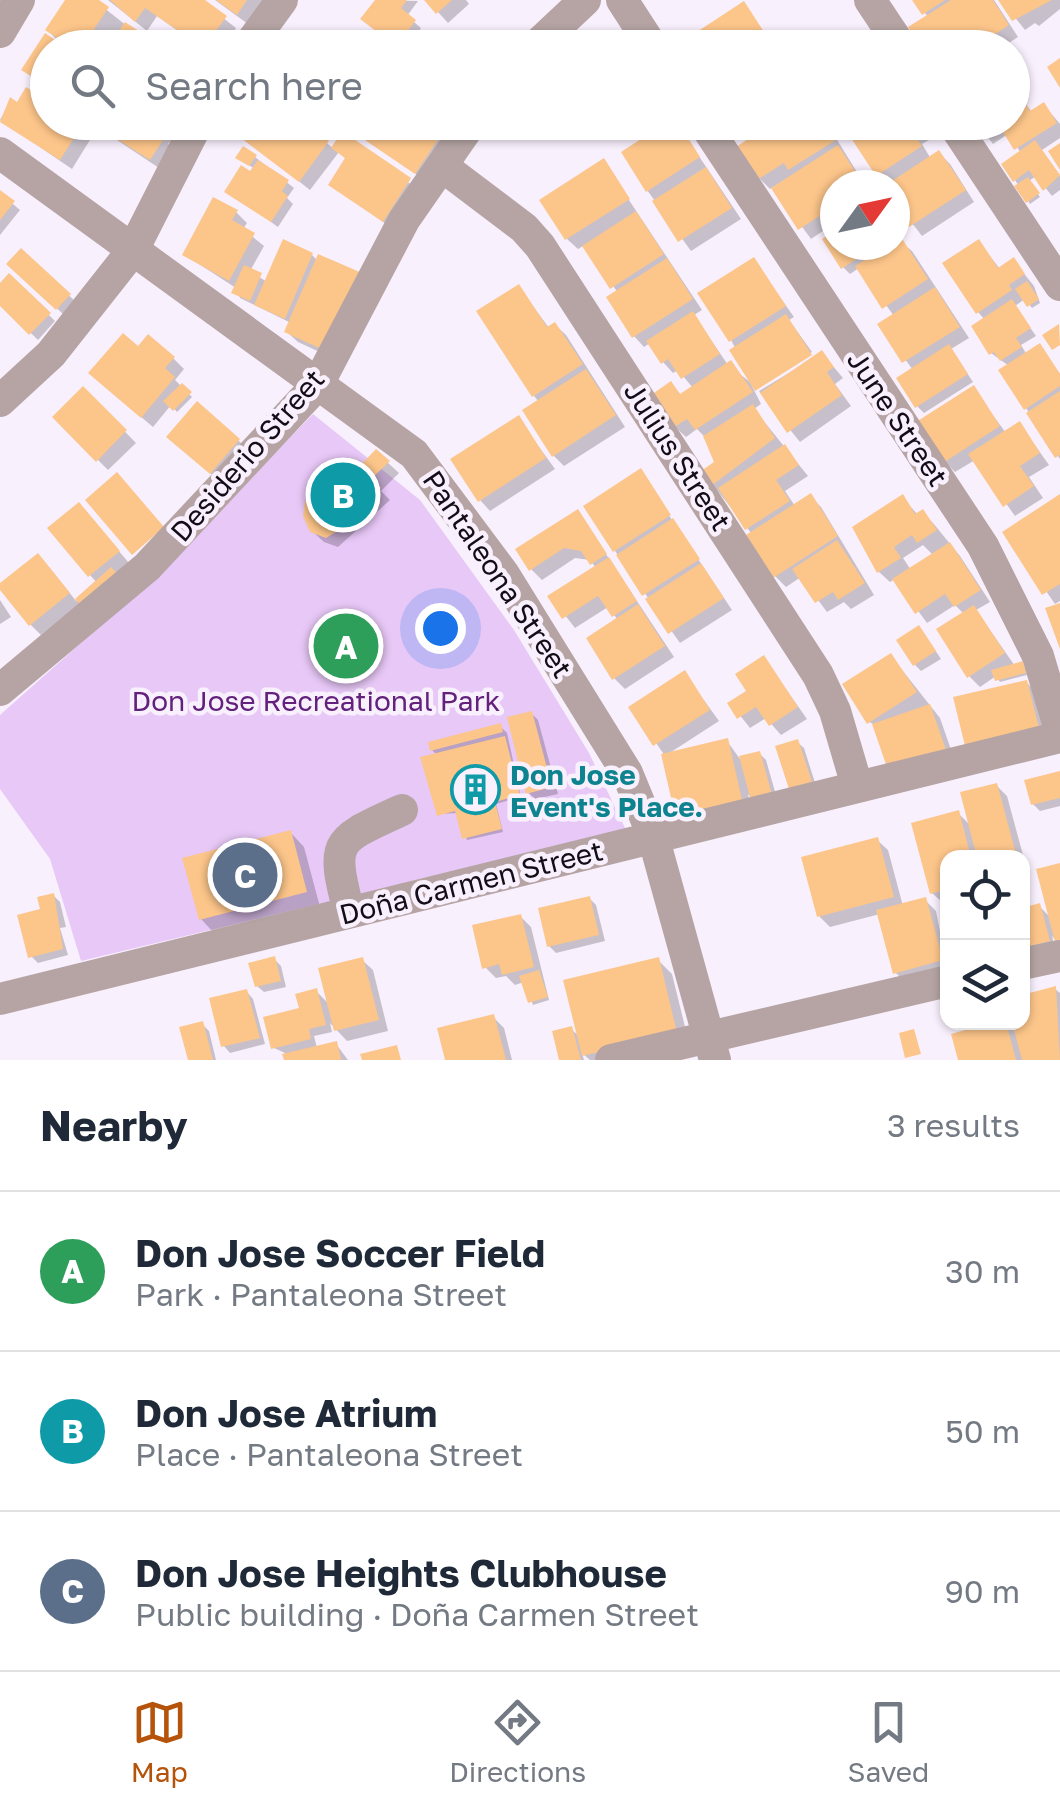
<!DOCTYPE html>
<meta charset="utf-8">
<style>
:root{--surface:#fff;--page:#f2f2f3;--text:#1f2937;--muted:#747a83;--line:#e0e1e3;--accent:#b45309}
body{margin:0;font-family:"Golos Text",sans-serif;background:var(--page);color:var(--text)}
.controls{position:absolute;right:30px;bottom:30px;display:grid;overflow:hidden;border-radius:20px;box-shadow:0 2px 8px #0004}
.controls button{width:90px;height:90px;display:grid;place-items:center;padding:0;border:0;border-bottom:2px solid var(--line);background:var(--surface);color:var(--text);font:50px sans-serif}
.compass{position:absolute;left:820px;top:170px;width:90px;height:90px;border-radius:50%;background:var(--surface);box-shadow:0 2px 8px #0004;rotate:57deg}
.you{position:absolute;left:440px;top:628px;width:35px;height:35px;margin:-25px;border:8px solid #fff;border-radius:50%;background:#1a73e8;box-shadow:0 0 0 15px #1a73e833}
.badge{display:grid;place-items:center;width:65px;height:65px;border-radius:50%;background:var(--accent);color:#fff;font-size:32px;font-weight:700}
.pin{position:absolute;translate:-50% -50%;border:5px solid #fff;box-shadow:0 2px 10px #0006}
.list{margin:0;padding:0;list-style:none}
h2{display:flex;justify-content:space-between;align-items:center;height:130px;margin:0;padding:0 40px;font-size:42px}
h2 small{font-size:32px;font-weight:400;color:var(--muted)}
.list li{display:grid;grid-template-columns:65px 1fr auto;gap:30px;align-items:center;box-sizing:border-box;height:160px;padding:0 40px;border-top:2px solid var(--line)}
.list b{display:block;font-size:38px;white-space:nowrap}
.list p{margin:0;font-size:32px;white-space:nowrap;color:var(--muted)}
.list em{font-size:32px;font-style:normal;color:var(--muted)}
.icon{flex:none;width:55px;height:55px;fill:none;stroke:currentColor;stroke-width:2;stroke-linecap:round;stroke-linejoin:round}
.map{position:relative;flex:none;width:1060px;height:1060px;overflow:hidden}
.search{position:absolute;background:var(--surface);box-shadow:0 2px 8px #0004;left:30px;right:30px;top:30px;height:110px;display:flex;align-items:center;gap:25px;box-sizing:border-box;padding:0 35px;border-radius:55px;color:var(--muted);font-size:38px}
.sheet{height:610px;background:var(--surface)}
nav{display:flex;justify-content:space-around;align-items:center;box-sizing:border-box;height:140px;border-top:2px solid var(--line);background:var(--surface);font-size:28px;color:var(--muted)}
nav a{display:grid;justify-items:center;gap:5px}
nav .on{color:var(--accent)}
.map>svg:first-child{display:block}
.green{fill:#e8c8f7}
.shadow{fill:#0003;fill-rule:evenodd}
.building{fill:#fcc58a}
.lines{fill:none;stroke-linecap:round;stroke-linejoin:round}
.minor{stroke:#b6a4a4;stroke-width:32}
.labels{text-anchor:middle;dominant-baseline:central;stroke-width:9;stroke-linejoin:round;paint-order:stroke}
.street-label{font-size:28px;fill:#140d17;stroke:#f9f0fd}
.park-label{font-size:28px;fill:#62217c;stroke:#f9f0fd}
.culture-label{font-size:28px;font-weight:bold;fill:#0d838f;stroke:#f9f0fd;text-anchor:start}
</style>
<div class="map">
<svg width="1060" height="1060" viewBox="0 0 1060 1060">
<rect width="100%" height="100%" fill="#f9f0fd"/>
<path class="green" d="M313,414L420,500L514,630L589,753L626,830L81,961L50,859L0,789V715L145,586Z"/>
<g class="shadow">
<path d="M68,0H94L155,48H64L48,30Z"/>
<path d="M108,0H200L236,28L223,48H202L157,16L147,31Z"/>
<path d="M215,0H265L248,24Z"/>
<path d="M378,0L418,1L407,16L421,28L407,48H399L370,26Z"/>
<path d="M427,0H466L469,4L448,23Z"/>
<path d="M915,0H994L1018,37L1001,48H942L939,42L928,48L912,28L928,17Z"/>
<path d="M1001,0H1060V9L1039,26L1035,23L1025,30Z"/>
<path d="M744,5L776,48H694Z"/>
<path d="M1015,90L1032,112L1044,105L1060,124V138L1042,150L1060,176V190L1052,196L1036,176L1029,181L1040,197L1030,204L1015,180L1021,153L1008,134L993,144L976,122H1012Z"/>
<path d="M11,100L48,122L82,125L93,135L72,169L0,120Z"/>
<path d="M90,122H186L168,144L177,153L165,172Z"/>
<path d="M300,122L333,148L339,139L318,122H418L450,147L427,182L356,130L349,139L420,191L394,230L331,184L347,160L339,152L310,190L240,135Z"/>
<path d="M676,122L741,219L691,251L647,190Z"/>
<path d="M826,122L865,185H835V223L811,239L773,187L770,189L759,178L754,138L737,134L726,124Z"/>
<path d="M834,122H846L856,138L927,122L936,136L922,144L931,159L939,153L950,164L974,202L922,236L895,201V185L878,174L853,135L847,139Z"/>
<path d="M255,157L294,188L287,198L293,204L278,227L227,191L255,169L241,160Z"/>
<path d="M603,161L702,310L694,315L728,365L750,382L761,404L754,409L808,476L785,491L795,506L810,496L821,507L874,595L851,609L844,602L827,612L801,577L786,587L775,576L752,534L713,485L717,463L707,439L697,429L686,437L675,427L671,384L682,396L693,388L678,370L673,373L663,362L650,343L644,347L634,336L618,293L585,245L578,249L567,239Z"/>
<path d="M0,193L20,210L0,235Z"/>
<path d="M236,212L247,223L243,229L264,246L250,271L267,282L312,255L318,261L339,361L298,342L287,332L291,323L240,298L236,288L185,255Z"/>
<path d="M835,234V245H895V237L912,251L969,338L951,349L973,382L924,413L917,406L913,370L880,325L894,316L859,268L850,274L843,267L825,240Z"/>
<path d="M979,242L1000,269L1013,260L1034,286L1040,303L1032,308L1025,299L1015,306L1036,336L1021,345L1027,355L1040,346L1060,374V459L1026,408L1009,366L991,353L985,320L978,312Z"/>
<path d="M21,251L76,302L64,315L10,264Z"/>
<path d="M754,260L794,317L789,320L812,352L756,388L731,340Z"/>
<path d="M9,276L55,321L38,340L0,303V286Z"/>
<path d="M519,287L549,328L555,325L566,335L625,427L564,466L553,455L539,402L534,396Z"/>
<path d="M139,350L173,358L184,369L175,380L192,397L177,412L171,405L153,427L102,384Z"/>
<path d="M822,353L843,378L835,384L851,406L800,442L759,391Z"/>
<path d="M973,388L1006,433L1020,424L1049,465L1029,477L1043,498L1015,516L975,460L955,472L945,462Z"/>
<path d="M83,389L136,443L108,470L55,417Z"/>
<path d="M518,418L555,469L490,511L480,500Z"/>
<path d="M238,440L249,451L222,483L180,447Z"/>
<path d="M376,452L399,473L381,491L390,500L338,547L324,542L312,531Z"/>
<path d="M640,472L732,610L680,643L615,551Z"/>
<path d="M902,497L918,515L922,512L933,523L960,556L990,602L976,610L1015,666L1025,667L1027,675L1000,682L996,676L980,687L969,676L964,614L955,605L927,623L895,579L890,582L879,572L855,528ZM923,545L933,555L911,570L903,558Z"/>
<path d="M1060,497V601L1055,604L1005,532Z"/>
<path d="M578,512L674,657L625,689L614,678L618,620L608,607L575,628L551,597L596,568L590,560L575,558L542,580L531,569Z"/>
<path d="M89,516L129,563L41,635L30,624L49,567L76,601L97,583L50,529Z"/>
<path d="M0,600L11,617L0,624Z"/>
<path d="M925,635L941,659L921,671L915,665Z"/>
<path d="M891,656L940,718L956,764L869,722Z"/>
<path d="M764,658L807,719L781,735L766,718L750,728L731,704L749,692Z"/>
<path d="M685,674L719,721L668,754L727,741L740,759L759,753L766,760L778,802L760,806L748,794L752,811L688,825L677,814L663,753L632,708Z"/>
<path d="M1027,683L1037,693L1049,743L979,759Z"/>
<path d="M532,714L538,720L558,794L535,799L528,792Z"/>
<path d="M500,726L507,733L521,797L496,804L503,832L467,840L458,813L439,814L437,755L432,750Z"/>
<path d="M797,742L804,748L817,789L792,788Z"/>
<path d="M1060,773V806L1040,811L1033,804Z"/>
<path d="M996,785L1007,796L1029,877L1022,879V858H948V902L943,903L932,893L958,813L971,826Z"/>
<path d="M290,832L304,847L320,907L215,934L201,919Z"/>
<path d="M877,840L888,850L903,906L925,900L936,911L948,972L906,983L895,972L880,914L830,927L819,916Z"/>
<path d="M1060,866V944L1052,936L1055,947L1022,956L1039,906L1051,918Z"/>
<path d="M53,895L60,902L66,927L60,928L68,955L38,963L31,956Z"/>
<path d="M589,898L596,905L605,941L556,953L549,946Z"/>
<path d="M520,916L531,927L549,1000L533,1005L524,982L515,985L506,976L496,978L485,967Z"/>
<path d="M274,959L281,966L286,987L264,992L257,986Z"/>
<path d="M362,960L373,970L388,1031L347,1041L330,1023L332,1032L314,1036L317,1048L336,1044L348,1060H286L285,1053L274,1048L316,991L330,1005Z"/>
<path d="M658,960L672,974L690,1047L637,1060H590L582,1053L584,1060H562L571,1029L580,1037Z"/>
<path d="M1055,989L1060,993V1060H961L979,1029L977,1022H1022Z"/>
<path d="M247,992L253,999L265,1044L230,1053L224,1046Z"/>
<path d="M493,1017L504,1028L512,1060H448Z"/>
<path d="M202,1024L209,1031L216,1060H190Z"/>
</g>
<g class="building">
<path d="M65,0H99L109,7L94,29L112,41L125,22L148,37L141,48H72L45,30Z"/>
<path d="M110,0H205L227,16L203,48L145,8L135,22Z"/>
<path d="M216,0H247L237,15Z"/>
<path d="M375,0H407L401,8L416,20L396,46L360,19Z"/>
<path d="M424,0H452L436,14Z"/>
<path d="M912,0H945L922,15Z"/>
<path d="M951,0H993L1009,25L974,48H940L929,31L916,39L908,27Z"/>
<path d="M998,0H1052L1012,21Z"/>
<path d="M744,1L773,46L691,48L686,39Z"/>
<path d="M45,33L67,48H48V87L21,70Z"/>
<path d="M1060,58V88L1047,67Z"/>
<path d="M26,87L48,100V122H84L60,160L0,122L10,97L17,102Z"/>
<path d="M1015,87L1030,111L1044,102L1057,123L1014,150L998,124L981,134L973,122H1012Z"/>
<path d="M90,122H159L154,130L165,137L150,160Z"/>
<path d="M246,122H305L329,141L299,182L237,135Z"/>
<path d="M318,122H343L334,135Z"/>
<path d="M364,122H423L441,135L415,174L356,134Z"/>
<path d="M667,122H678L700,157L646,192L621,152Z"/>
<path d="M723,122H766L753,131Z"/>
<path d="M774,122H825L836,140L788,170L784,163L757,180L736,147Z"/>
<path d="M875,122H930L913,133L922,146L876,176L851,138Z"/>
<path d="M342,131L411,178L383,222L328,185L345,158L331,148Z"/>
<path d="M1035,140L1060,175L1043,191L1029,170L1013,182L1001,164Z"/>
<path d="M1060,143V170L1048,151Z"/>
<path d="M838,145L864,185H835V206L798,230L771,188Z"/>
<path d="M243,146L257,155L249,166L235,158Z"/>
<path d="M939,150L966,190L909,227L895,205V185H886Z"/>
<path d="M604,158L630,199L565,240L539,200Z"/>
<path d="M258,160L289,180L282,191L288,196L271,222L224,192L241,165L250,171Z"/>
<path d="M706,167L732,208L678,242L652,201Z"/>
<path d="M1028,177L1040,193L1026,203L1014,186Z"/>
<path d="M0,190L15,201L0,220Z"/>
<path d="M213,197L238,210L232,220L255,233L229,281L182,255Z"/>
<path d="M636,211L664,254L610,289L582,246Z"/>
<path d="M835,231V245H878L841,269L822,239Z"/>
<path d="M901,237L928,279L882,309L855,266Z"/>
<path d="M283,239L313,253L285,319L254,305Z"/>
<path d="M979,239L998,268L1014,257L1025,274L1009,285L1012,290L976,314L942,263Z"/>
<path d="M21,248L71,294L56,310L6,264Z"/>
<path d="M318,254L362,273L328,352L284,332Z"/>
<path d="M754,257L786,306L729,342L697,293Z"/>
<path d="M667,258L693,299L632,338L606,297Z"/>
<path d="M244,265L262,273L250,301L231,293Z"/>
<path d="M9,273L51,313L29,335L0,306V283Z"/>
<path d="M1027,281L1039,299L1027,307L1015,289Z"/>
<path d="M519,284L547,327L555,322L583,364L532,397L476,311Z"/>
<path d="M935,287L960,327L902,363L877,324Z"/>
<path d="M1012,299L1031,328L1016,338L1022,347L1000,361L994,352L989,355L971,326Z"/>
<path d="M693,311L720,354L681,379L668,359L661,364L646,341Z"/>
<path d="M786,314L812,355L755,391L729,350Z"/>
<path d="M1059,324L1060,345L1052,350L1042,335Z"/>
<path d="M123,333L138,346L148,334L175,357L165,368L175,377L141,418L88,373Z"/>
<path d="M1040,343L1060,374V386L1024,410L998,370Z"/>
<path d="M949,344L968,374L915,408L896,378Z"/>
<path d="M822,350L834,367L827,372L842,395L787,433L760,393Z"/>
<path d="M731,360L753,392L695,430L687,419L673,428L651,395L671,381L680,394Z"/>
<path d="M586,369L616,415L552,457L522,410Z"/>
<path d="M182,383L192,392L173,411L163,401Z"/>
<path d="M974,385L1000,426L943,463L916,422Z"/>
<path d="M83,386L127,430L96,462L52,417Z"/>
<path d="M1060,391V455L1055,458L1026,413Z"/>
<path d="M197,401L240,439L210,474L166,437Z"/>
<path d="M753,404L775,438L711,486L701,471L714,462L703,436Z"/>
<path d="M519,415L546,458L478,502L450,459Z"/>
<path d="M1020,421L1040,453L1020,466L1034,486L1003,507L968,454Z"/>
<path d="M785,444L799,465L776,480L790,501L745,530L718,488Z"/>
<path d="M376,449L390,461L372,478L381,488L339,530L326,538L310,532L303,516L305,501L352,458L360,466Z"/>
<path d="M641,468L671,515L613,552L583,506Z"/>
<path d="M117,472L164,527L132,555L85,500Z"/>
<path d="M811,493L838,536L773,578L746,535Z"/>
<path d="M903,494L915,514L923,509L937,530L917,543L912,535L894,547L901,558L877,573L852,527Z"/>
<path d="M1060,494V584L1042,595L1002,532Z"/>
<path d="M79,502L120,551L88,577L47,528Z"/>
<path d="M578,509L607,554L590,565L581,551L564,548L529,571L515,549Z"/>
<path d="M673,518L700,559L642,596L616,555Z"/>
<path d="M837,540L865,583L838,600L833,592L815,603L792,569Z"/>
<path d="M950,542L981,590L954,607L945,594L915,614L892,579Z"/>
<path d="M38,553L70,593L29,626L0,590V583Z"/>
<path d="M609,557L637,601L612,617L598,596L562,619L547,596Z"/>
<path d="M701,563L724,598L668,634L645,599Z"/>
<path d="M111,567L124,581L88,613L75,599Z"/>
<path d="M1060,603V649L1045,608Z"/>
<path d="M638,604L665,646L612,680L586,638Z"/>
<path d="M974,605L1005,653L967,678L936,629Z"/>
<path d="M919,625L936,651L913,666L896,640Z"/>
<path d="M891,653L917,692L867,724L842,684Z"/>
<path d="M764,655L798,707L769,726L756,707L737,719L727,703L746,691L735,674Z"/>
<path d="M1023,661L1026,673L995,681L991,670Z"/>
<path d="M685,670L710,710L653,746L628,707Z"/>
<path d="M1027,680L1040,732L966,750L953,697Z"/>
<path d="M930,704L947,753L889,773L872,724Z"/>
<path d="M532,711L552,787L526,794L507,717Z"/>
<path d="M501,723L503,732L430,751L428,742Z"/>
<path d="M505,736L520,795L495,802L502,829L462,839L455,811L437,816L420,757Z"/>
<path d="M728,738L742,800L675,815L661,754Z"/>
<path d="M798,739L812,782L789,789L775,746Z"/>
<path d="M760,751L772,795L751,801L739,756Z"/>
<path d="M1060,771V798L1031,805L1024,780Z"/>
<path d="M997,783L1017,858H977L960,792Z"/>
<path d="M959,810L971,858H948V889L930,894L911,823Z"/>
<path d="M291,830L307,892L199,920L182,858Z"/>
<path d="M878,837L894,897L817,917L801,857Z"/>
<path d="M1060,863V941L1055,942L1036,869Z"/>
<path d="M54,893L63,949L28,958L17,915L40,909L37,897Z"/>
<path d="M590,896L599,935L547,947L538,908Z"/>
<path d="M926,897L943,960L893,974L876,910Z"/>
<path d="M1040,903L1050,941L1022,948V908Z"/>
<path d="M521,914L534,967L502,975L499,964L482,969L472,925Z"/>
<path d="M275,956L281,981L255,987L248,963Z"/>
<path d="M363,957L379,1020L334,1031L318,968Z"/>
<path d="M659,957L677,1033L582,1056L563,980Z"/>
<path d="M539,970L548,997L528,1003L519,976Z"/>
<path d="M1056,986L1060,1060H1022L1012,1022H1022V995Z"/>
<path d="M317,988L326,1025L309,1029L311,1039L271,1049L263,1017L299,1008L295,994Z"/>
<path d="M247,989L260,1038L221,1047L209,998Z"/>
<path d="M494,1014L506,1060H445L437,1028Z"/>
<path d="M203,1021L213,1060H188L179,1027Z"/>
<path d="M975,1022H1006L1016,1060H958L951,1034L976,1027Z"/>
<path d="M572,1026L581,1060H559L552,1031Z"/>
<path d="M914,1029L921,1054L905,1058L899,1033Z"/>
<path d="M337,1041L341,1060H284L282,1054Z"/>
<path d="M397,1045L401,1060H362L360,1054Z"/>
</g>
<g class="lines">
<g class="minor">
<path d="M622,0L653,48"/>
<path d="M870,0L902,48"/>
<path d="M0,32L19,0"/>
<path d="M247,48L282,0"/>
<path d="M534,48L585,0"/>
<path d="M703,122L983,546L1038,656L1060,730"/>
<path d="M952,122L1060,285"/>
<path d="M0,153L414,454L503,573L627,773L653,836L715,1060"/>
<path d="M442,166L524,228L540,246L818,675L835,711L857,786"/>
<path d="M0,401L51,354L133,250L198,122"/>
<path d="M0,690L147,567L318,384L404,220L472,122"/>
<path d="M349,912C330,839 335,841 402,810"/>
<path d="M1022,964L1060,956"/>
<path d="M0,999L1060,737"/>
<path d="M611,1060L948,981"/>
</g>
</g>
<defs>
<symbol id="building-ring" viewBox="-11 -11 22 22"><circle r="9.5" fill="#f9f0fd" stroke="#0f9aa8" stroke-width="1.5"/><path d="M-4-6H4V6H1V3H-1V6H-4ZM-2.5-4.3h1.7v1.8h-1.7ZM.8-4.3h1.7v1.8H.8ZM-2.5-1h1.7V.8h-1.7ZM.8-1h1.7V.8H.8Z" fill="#0f9aa8"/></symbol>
</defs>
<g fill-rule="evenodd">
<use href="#building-ring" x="448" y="762" width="55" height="55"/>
</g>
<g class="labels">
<g class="street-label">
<text transform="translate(898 418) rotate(56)">June Street</text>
<text transform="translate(247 455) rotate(-49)">Desiderio Street</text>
<text transform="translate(678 456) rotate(57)">Julius Street</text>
<text transform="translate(498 574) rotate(56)">Pantaleona Street</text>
<text transform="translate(471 882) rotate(-14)">Doña Carmen Street</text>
</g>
<g class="park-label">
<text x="316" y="700">Don Jose Recreational Park</text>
</g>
<g class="culture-label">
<text x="510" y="774">Don Jose<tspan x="510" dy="32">Event's Place.</tspan></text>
</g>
</g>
</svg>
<div class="controls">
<button><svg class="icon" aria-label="locate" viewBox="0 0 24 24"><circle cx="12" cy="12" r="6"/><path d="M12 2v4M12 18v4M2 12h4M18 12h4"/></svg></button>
<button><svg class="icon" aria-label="layers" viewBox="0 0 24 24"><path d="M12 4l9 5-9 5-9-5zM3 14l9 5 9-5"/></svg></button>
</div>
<svg class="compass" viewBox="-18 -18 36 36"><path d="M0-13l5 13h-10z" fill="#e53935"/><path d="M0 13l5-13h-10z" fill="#747a83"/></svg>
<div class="you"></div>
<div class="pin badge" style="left:346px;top:646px;background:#2e9e5b">A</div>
<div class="pin badge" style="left:343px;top:495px;background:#0f9aa8">B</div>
<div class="pin badge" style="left:245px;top:875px;background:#5c6f8a">C</div>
<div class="search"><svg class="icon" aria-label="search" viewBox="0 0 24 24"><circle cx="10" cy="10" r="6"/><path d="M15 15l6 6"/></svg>Search here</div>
</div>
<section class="sheet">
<h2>Nearby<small>3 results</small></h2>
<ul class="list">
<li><span class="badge" style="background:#2e9e5b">A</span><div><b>Don Jose Soccer Field</b><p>Park · Pantaleona Street</p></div><em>30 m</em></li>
<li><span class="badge" style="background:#0f9aa8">B</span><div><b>Don Jose Atrium</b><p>Place · Pantaleona Street</p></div><em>50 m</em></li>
<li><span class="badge" style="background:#5c6f8a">C</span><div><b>Don Jose Heights Clubhouse</b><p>Public building · Doña Carmen Street</p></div><em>90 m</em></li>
</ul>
</section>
<nav>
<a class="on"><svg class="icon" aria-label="map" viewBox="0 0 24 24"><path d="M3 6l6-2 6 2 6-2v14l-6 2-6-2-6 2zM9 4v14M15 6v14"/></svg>Map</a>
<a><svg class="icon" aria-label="directions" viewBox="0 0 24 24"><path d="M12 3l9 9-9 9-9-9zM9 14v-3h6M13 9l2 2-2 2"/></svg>Directions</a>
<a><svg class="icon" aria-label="saved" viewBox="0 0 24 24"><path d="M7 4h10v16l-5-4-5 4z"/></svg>Saved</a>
</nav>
